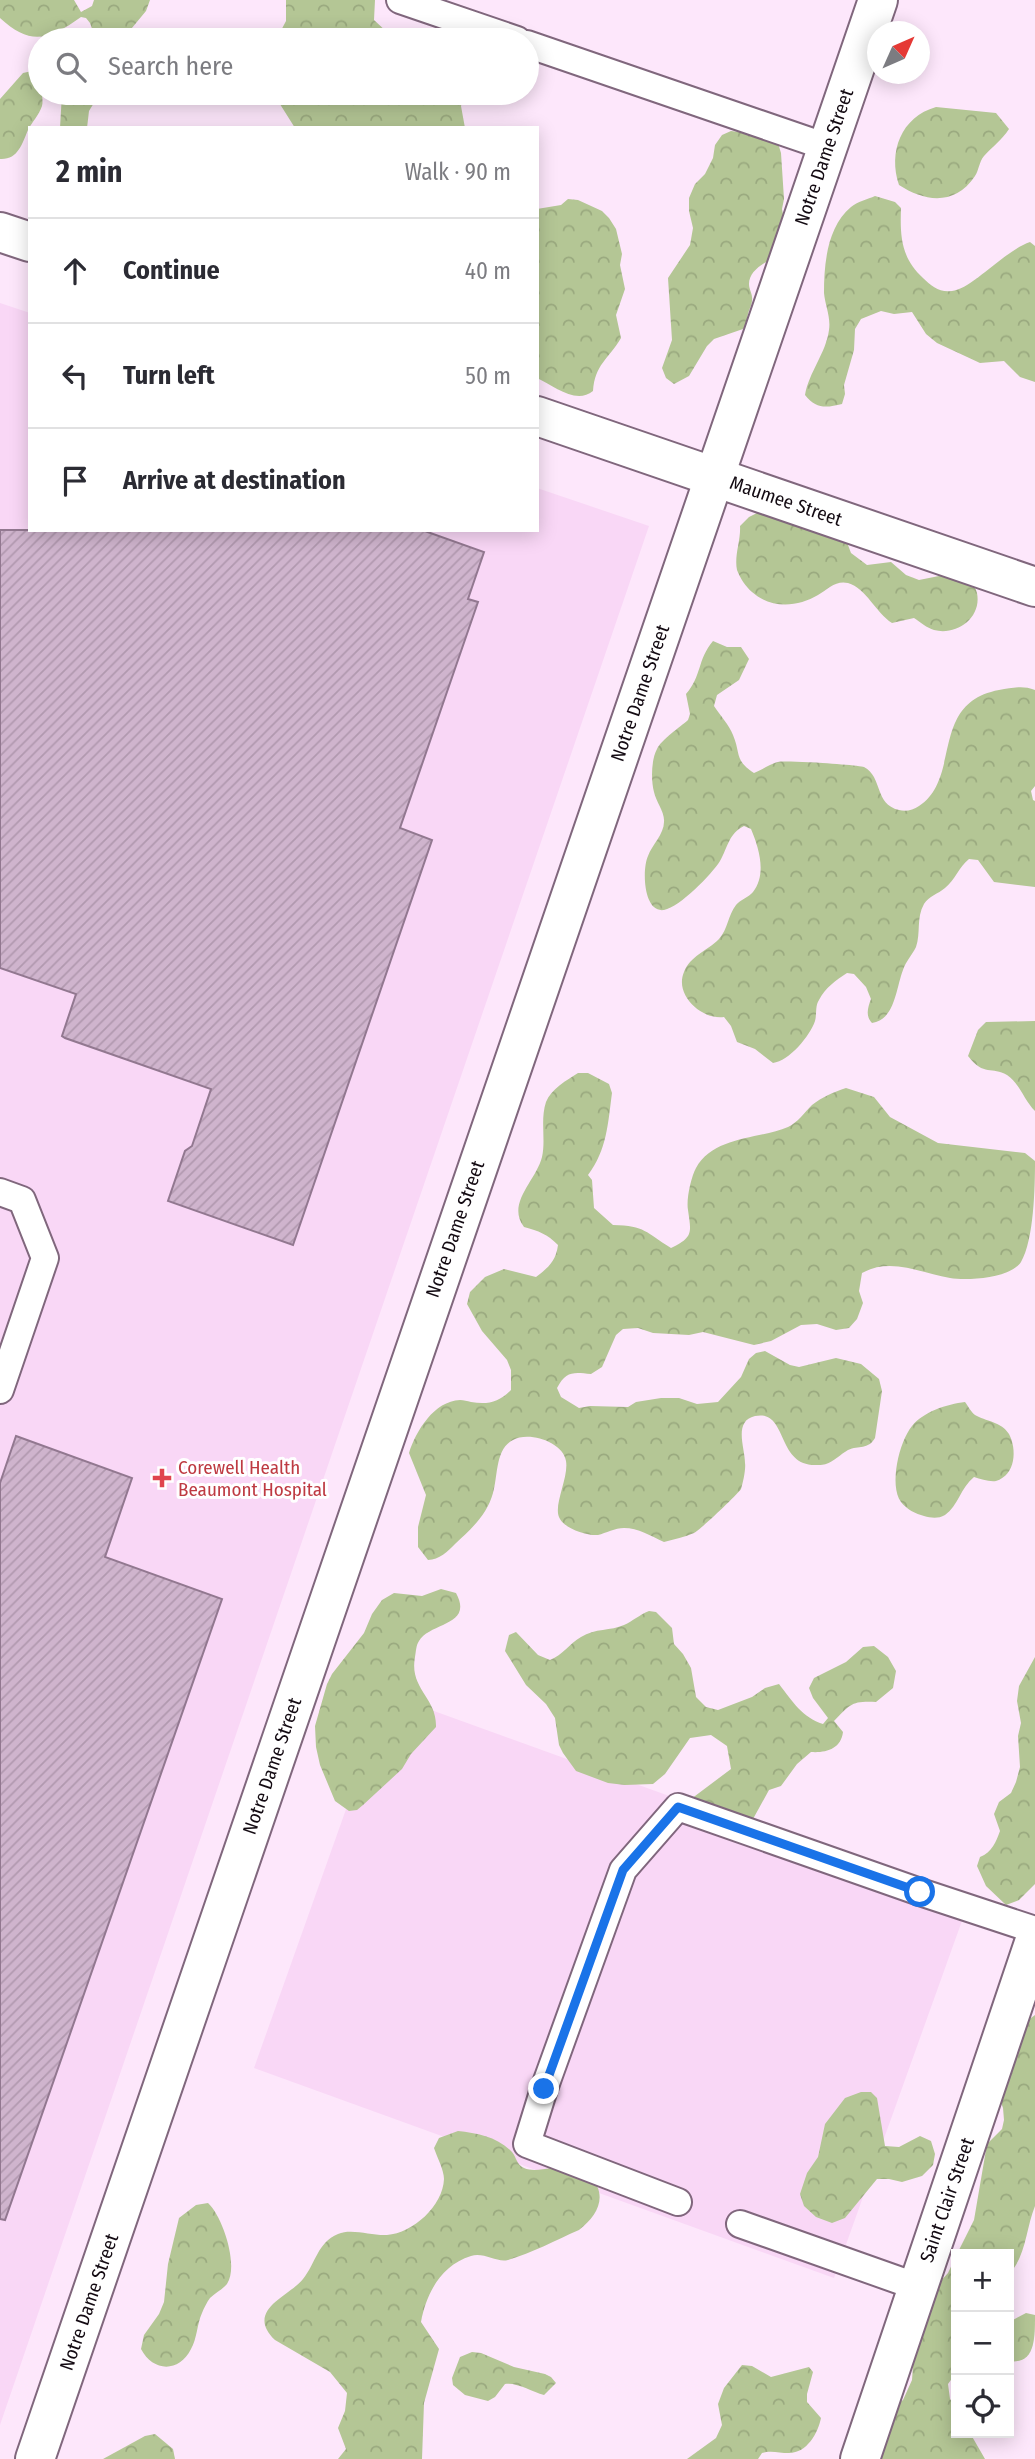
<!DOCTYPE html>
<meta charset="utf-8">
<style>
:root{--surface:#fff;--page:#f2f2f3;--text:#2b2b33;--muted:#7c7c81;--line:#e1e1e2}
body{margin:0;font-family:"Fira Sans Condensed",sans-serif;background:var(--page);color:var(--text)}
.controls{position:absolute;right:21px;bottom:21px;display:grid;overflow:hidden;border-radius:0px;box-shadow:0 4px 18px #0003}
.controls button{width:63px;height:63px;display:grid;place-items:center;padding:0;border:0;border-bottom:2px solid var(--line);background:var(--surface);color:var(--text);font:35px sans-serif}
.compass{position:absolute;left:867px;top:21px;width:63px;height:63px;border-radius:50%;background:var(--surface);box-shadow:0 4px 18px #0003;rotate:45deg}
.stop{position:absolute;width:21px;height:21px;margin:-16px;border:5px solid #1a73e8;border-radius:50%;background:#fff}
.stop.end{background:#1a73e8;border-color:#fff;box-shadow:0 2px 7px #0008}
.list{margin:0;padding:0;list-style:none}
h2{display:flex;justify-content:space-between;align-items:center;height:91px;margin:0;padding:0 28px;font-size:30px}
h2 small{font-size:23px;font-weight:400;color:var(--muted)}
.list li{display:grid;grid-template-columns:46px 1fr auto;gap:21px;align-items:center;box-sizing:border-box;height:105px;padding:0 28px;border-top:2px solid var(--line)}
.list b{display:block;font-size:26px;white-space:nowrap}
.list em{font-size:23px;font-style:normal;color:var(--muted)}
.icon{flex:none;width:38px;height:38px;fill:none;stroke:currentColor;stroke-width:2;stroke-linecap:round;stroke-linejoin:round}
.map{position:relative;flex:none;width:1035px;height:2459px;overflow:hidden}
.search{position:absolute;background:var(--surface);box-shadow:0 4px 18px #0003;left:28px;top:28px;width:511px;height:77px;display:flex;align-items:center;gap:18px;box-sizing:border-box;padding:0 24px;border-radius:38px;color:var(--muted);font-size:26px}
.panel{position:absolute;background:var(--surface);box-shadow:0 4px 18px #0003;left:28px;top:126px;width:511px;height:406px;border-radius:0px}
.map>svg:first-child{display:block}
.built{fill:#f9d7f6}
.forest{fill:url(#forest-crowns)}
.building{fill:url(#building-hatch);stroke:#927890;stroke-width:2}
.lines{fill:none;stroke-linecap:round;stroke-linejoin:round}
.lane-casing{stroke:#80677d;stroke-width:30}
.street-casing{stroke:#80677d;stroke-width:42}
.lane{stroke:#fff;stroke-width:26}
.street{stroke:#fff;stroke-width:38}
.route{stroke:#1a73e8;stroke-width:9}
.health-dot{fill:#e0444e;stroke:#fff;stroke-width:2.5}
.labels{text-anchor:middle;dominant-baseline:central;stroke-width:6;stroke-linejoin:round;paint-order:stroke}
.street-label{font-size:19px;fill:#130a12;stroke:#fff}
.health-label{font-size:19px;fill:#be3a42;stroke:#fff;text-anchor:start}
</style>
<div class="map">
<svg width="1035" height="2459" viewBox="0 0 1035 2459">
<defs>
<pattern id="forest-crowns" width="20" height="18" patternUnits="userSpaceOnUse" patternTransform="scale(1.75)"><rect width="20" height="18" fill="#b4c695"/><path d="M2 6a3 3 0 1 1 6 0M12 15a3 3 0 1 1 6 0" fill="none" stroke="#9aa97f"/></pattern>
<pattern id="building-hatch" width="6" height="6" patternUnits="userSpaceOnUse" patternTransform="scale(1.75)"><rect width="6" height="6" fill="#cfb4cd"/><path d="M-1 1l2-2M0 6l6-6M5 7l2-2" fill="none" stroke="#b199af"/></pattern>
</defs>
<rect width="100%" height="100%" fill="#fde7fb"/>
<g class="built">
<path d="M0,303L30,313V530H537V488L649,526L0,2425Z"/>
<path d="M387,1694L968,1904L834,2278L254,2068Z"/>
</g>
<g class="forest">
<path d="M0,0H74L81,12L92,6L94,0H150L146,11L122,40H96L90,23L86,18L81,17C50,39 31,47 0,18Z"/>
<path d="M286,0H375L374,20L388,33L400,40H276L286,21Z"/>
<path d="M32,71L40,76C40,86 44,100 42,106C39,115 32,122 28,130C22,144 18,160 0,159V99L23,73Z"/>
<path d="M62,93H100L89,111L87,128H60Z"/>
<path d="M273,93H465L461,106L465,128H295Z"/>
<path d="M936,107L996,113L1009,129C1002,140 992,147 984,156C979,162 979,170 975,176C955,206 925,202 899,185C888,152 901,117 936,107Z"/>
<path d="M731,131L746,133L759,131L777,140L781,153L784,199L782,209L786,230L781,254C770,260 749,268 749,284C749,290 753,294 752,301C751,309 746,313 748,322L743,329L714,339L707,346L689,376L674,384L666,378L662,368L672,340L668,278L690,245L693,228L689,211V198L695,184L705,174L713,158L715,145L722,135Z"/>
<path d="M875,196L895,202L901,208C900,236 901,258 923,278C931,286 940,293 952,291C972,289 1004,251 1030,242L1035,246V382L1020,377L1004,361L980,363L937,343L926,334L912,312L894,314L881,311L861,319L855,329L854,350L844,385L845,394L842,404C826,408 816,409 805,395C809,372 826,353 829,330C831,317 825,305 824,293C824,264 827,227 851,207C857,202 868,199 875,196Z"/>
<path d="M568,199L578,200L602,211L609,218L616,229L622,254L620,265L625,289L616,315L621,338C608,360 595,364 593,391C576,405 554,386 537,378V209L561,205Z"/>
<path d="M761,511L837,516L851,553L867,565L891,562L906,575L919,580L959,572C966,578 975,584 977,593C982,618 956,636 934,630C927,628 920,622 914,618L892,623C876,613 866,588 848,583C836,580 828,589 818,595C798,607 771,609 752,592C746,587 740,578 737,570C734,556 741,540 740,526L749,517Z"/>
<path d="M713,641L727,647H741L749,659L739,680L717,695L714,706C720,715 729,725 733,735C741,754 734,760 754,773C762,770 770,764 778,762C785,760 859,765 864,767C883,777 874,804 899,810C906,812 913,810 919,806C962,778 929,703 999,690C1013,688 1022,685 1035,690V786L1031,791L1033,800L1035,801V887L994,882L978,860L969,859C959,867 955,880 945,888C938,894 929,896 924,904C916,918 921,933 916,947C912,955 906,961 903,970C896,988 895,1020 872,1023C865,1016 868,1007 871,999L866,987L854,974L847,973C836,980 825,988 819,1000C815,1006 817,1014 815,1021C810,1036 789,1061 773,1063L755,1049L737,1042L731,1026L724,1017C702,1020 674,995 684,972C690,956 707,951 719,939C728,929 728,915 736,905C740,900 749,897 753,892C767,874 759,848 751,829L744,826C729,833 728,847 720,861C712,874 680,907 664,910C643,913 642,869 648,856C652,845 664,834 664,822C665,812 656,802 654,792C651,781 651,760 657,749C661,740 680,727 688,720L690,714L686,694C702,676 697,660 713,641Z"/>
<path d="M1035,1021V1111C1024,1100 1020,1084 1007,1075C992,1066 984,1077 968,1056L978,1030L986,1022Z"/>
<path d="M578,1073H588L609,1084L612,1093C608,1123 607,1150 588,1175L592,1180L594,1208L613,1225C646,1226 645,1232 671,1248C694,1237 691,1232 688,1210C686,1200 691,1177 696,1168C713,1136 760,1139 788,1127C797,1123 805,1112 812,1105C822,1097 834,1092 846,1088L874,1097L890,1117L938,1143L1025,1153L1035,1161C1035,1187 1034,1240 1021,1262C1011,1278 968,1281 950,1278C920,1273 891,1257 862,1273L859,1291L863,1303L857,1319L849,1328L836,1330L817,1324L801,1325L771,1341L754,1345L703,1332L689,1335L653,1333L638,1328L623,1329L616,1335L602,1367L591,1374C573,1372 566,1371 557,1388L561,1397L579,1408L590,1406L628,1407L636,1402L661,1398H679L697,1404L718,1402L741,1377L749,1359L756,1353L765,1351L790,1365L799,1367L836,1358L861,1364L879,1379L882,1391L875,1438C868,1450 859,1445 848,1450C841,1454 833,1462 826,1464C825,1465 816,1465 815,1465C776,1465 788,1409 755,1416C733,1421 745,1448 745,1463C746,1469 743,1483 741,1489C738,1494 700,1530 694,1533C685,1537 674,1539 664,1542C651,1536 638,1528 624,1528C615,1528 606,1533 598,1535C587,1536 566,1529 560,1519C552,1507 569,1478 566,1461C563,1442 529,1431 513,1440C495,1449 498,1477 493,1493C487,1515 471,1529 455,1544C448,1551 439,1560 428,1560L418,1547V1527L426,1495L409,1453C416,1431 434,1401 460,1400C464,1400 467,1401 471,1402C488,1405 499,1402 511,1390V1370L507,1360L482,1331L467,1304L470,1292L485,1277L504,1269L536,1277C548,1268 556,1261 558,1245C547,1234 539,1231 524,1227C506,1203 536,1181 542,1157C546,1140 540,1120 546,1102C551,1089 567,1080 578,1073Z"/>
<path d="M965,1402C968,1406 971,1412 975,1415C985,1421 1002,1422 1009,1434C1017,1449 1016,1475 996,1481C989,1482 981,1479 974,1477C961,1487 958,1506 945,1515C938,1519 931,1518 924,1516C916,1514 906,1509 901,1502C889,1485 899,1442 912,1426C923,1412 947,1404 965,1402Z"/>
<path d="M441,1589L456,1593C474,1626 430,1622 419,1641C416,1645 416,1652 415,1657C409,1689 437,1697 436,1727L411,1754L402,1769L363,1805L357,1810L349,1811L335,1801L320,1765L316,1747L315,1726L327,1684L332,1674L364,1633L372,1614L382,1600L394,1593L422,1596Z"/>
<path d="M649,1611L656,1612L672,1628L674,1644L683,1654L691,1668L696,1697L706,1707L718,1710L752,1697L765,1688L779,1684C792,1701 803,1718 823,1724L828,1718L813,1698L809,1688L814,1678L846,1662L863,1647L874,1646L888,1657L896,1671L893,1688L876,1702C851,1701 851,1704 834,1721L843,1732C841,1749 826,1753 811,1752L797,1764L781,1786L769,1790L753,1819L724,1835L691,1799L731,1769L727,1746L711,1735L690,1738L665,1774L653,1784L625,1785L608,1783L576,1771L563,1753L559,1745L555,1718L546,1704L526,1685L505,1651L509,1635L516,1632L538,1655L550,1660C563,1655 569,1644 581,1637C595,1628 611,1631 624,1625C633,1621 639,1615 649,1611Z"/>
<path d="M1035,1657V1884L1019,1900L1006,1905L986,1886L977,1866L980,1857C992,1852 996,1842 1000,1831L994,1814L999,1802L1011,1793L1016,1782L1020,1767L1018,1736L1021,1723L1017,1701L1019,1686Z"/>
<path d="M1035,2015V2206C1026,2228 1026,2257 1009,2274V2254H957L974,2220L987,2144L1002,2129L1004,2120L1003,2108L991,2074L1012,2032Z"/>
<path d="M861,2092H871L877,2098L885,2146L899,2147L920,2136L931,2141L935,2154L933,2165L922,2176L902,2182L889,2179H877L845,2218L832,2223L816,2217L804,2206L800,2194L807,2173L818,2157L825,2124L845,2098Z"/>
<path d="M458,2131C477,2133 498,2137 512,2152C517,2158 516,2164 524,2168C538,2174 557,2164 572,2166C578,2166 586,2172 590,2176C609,2196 597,2216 579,2230C556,2240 532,2253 508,2260C497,2263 484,2252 471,2256C441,2265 426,2294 421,2322L439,2349L424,2403L422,2459H338L346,2449L338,2428L345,2411L347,2393L330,2372L275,2340C244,2310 290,2296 303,2279C316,2263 317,2243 338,2234C352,2228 372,2236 387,2235C413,2233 443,2206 444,2179C444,2170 437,2157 434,2148L439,2138Z"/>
<path d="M208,2203C223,2217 239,2266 227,2284C222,2290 215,2293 210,2298C207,2302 204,2308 202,2313C197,2324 197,2339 191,2349C179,2373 153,2372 141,2349L144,2335L159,2314L164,2302L168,2264L179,2218L196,2205Z"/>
<path d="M956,2256V2373L948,2384L950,2399L956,2407V2433H970L985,2459H865L888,2411L903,2400L912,2380L917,2307L948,2273Z"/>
<path d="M1026,2313L1035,2315C1035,2339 1035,2365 1009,2361V2322Z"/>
<path d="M472,2352L481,2353L514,2367L545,2374L551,2377L556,2383L544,2395C532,2392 517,2382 505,2384L495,2397L488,2401L465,2395L453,2385L452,2378L460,2357Z"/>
<path d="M742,2365L752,2366L771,2377L809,2367L813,2372L807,2394V2402L821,2418C818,2433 807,2453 789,2453C779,2453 771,2450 762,2453L758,2459H687L716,2438L722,2425L718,2404L724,2388Z"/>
<path d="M155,2434L173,2449L175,2459H103L145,2436Z"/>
</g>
<g class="building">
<path d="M0,530H422L484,552L468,599L478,602L400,828L432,840L293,1245L168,1201L185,1151L192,1146L211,1089L65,1038L62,1036L76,994L0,968Z"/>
<path d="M16,1436L132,1478L105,1557L222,1599L5,2220L0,2219V1483Z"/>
</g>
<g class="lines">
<defs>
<g id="lane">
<path d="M400,0L517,40"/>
<path d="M527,44L827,147"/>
<path d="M0,1192L22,1200L45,1258L0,1390"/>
<path d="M678,2202L527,2144L544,2089L623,1870L678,1807L920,1892L1035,1930"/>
<path d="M740,2224L918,2287"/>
</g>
<g id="street">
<path d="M0,232L30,242"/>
<path d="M537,416L1035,587"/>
<path d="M35,2459L878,0"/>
<path d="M860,2459L1035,1940"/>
</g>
</defs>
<use href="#lane" class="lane-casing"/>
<use href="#street" class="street-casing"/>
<use href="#lane" class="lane"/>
<use href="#street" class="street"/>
</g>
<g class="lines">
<path class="route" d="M544,2089L623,1870L678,1807L920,1892"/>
</g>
<path class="health-dot" d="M158.5 1467.5h7v7h7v7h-7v7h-7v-7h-7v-7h7z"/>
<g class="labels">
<g class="street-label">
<text transform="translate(824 157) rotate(-71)">Notre Dame Street</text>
<text transform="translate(786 501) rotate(19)">Maumee Street</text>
<text transform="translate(640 693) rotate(-71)">Notre Dame Street</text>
<text transform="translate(455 1229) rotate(-71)">Notre Dame Street</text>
<text transform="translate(272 1766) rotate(-71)">Notre Dame Street</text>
<text transform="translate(947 2200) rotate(-71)">Saint Clair Street</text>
<text transform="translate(89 2302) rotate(-71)">Notre Dame Street</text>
</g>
<g class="health-label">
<text x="178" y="1467">Corewell Health<tspan x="178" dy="22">Beaumont Hospital</tspan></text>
</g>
</g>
</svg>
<div class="controls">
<button>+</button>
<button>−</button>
<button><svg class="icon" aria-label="locate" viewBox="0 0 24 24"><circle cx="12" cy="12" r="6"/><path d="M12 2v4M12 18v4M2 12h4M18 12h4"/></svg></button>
</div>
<svg class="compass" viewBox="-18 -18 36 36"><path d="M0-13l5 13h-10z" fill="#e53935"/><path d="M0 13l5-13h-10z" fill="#7c7c81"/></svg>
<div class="stop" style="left:920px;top:1892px"></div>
<div class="stop end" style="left:544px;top:2089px"></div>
<div class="search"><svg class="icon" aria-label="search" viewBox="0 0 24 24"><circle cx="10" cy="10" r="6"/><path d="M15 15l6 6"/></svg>Search here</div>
<section class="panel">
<h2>2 min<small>Walk · 90 m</small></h2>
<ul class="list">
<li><svg class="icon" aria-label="ahead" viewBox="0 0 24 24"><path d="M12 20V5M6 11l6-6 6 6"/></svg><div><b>Continue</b></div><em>40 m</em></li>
<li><svg class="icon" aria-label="left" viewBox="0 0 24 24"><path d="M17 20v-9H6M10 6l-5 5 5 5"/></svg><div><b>Turn left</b></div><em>50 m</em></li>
<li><svg class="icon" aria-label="arrive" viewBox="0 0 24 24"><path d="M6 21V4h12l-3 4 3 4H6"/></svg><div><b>Arrive at destination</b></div></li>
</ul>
</section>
</div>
